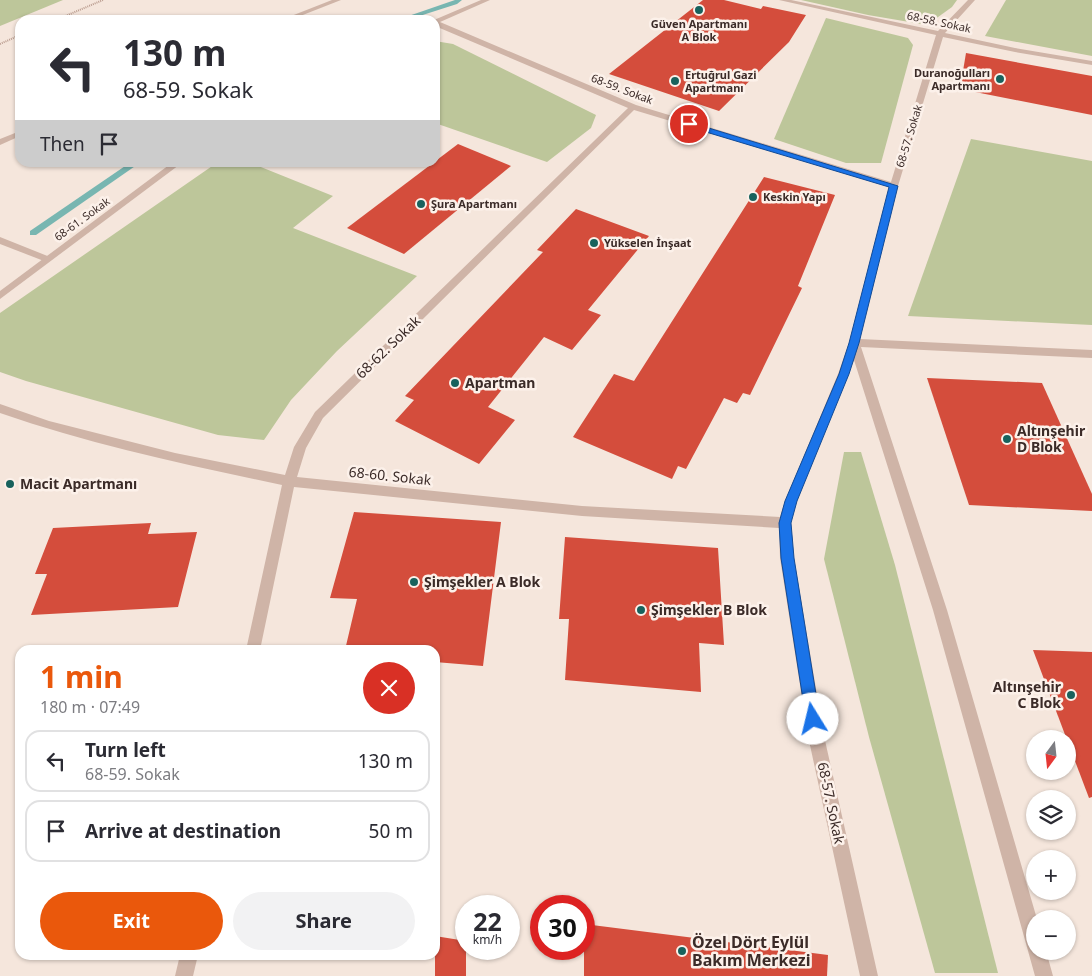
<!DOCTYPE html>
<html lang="en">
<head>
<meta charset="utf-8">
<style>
  body { margin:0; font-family:"Noto Sans",sans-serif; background:#f2f2f3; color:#2b2b33; height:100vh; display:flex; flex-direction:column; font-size:19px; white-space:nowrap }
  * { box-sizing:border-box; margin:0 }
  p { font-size:16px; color:#7c7c81 }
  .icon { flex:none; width:28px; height:28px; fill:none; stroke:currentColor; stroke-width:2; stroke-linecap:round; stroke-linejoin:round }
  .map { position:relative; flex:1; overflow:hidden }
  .panel { position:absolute; left:15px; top:645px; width:425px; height:315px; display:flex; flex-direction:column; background:#fff; border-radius:15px; box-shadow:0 1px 4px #0004 }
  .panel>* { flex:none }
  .hud { position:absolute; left:15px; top:15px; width:425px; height:152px; border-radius:15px; box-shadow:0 1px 4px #0004; background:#fff; color:#2b2b33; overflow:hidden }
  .needle { width:32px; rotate:195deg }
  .tools { position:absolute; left:1026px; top:730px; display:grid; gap:10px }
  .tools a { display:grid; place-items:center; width:50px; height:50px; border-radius:50%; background:#fff; box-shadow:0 1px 4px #0004; font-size:25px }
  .speed { position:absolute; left:455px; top:895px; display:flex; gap:10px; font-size:25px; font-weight:700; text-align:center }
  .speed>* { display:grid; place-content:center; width:65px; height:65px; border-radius:50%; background:#fff; box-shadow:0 1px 4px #0004; line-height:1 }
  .speed small { font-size:12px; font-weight:400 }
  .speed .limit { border:8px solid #d22; background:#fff; color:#111 }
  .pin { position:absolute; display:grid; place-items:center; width:42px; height:42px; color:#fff; margin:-21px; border:2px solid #fff; border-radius:50%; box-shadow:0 1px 5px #0007 }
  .me { position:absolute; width:55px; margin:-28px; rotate:351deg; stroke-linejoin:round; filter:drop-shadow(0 0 4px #0008) }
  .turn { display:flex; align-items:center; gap:18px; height:105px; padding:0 25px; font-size:22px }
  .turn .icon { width:65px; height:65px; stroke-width:2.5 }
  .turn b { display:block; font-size:35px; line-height:42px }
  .then { display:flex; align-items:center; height:48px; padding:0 25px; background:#0003; gap:10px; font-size:19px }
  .round { display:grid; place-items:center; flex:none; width:52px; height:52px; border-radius:26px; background:#f2f2f3 }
  .overview { display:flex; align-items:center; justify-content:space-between; height:85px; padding:0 25px }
  h1 { font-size:30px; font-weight:700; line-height:38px; color:#ea580c }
  .action { display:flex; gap:10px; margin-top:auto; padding:10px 25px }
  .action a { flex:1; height:58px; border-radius:30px; background:#ea580c; color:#fff; font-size:20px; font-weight:700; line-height:58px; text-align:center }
  .action a+a { background:#f2f2f3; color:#2b2b33 }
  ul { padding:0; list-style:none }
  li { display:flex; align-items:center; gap:15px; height:62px; margin:0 10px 8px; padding:0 15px; border:2px solid #e1e1e2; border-radius:15px }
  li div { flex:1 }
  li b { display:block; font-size:19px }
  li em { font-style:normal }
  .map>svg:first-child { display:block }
  .green { fill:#bdc69a }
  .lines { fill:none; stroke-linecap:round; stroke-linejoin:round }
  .stream { fill:#78b6b1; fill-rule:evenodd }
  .building { fill:#d44d3c }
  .path { stroke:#bb9d90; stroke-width:2; stroke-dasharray:1 1; stroke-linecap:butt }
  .lane { fill:#cfb4a7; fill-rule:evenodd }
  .street { fill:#cfb4a7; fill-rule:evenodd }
  .route { fill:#1a73e8; stroke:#114b97 }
  .poi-dot { fill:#18625d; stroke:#fcf1ea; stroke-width:2 }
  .labels { text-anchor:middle; stroke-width:5; stroke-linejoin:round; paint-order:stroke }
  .far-street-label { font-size:11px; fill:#3b2b28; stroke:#fcf1ea }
  .far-poi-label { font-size:11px; font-weight:bold; fill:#3b2b28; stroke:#fcf1ea; text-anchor:start }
  .street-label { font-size:14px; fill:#3b2b28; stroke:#fcf1ea }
  .poi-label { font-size:14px; font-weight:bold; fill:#3b2b28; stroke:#fcf1ea; text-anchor:start }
  .near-poi-label { font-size:16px; font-weight:bold; fill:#3b2b28; stroke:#fcf1ea; text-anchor:start }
</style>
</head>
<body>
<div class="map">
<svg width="1092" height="976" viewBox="0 0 1092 976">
  <rect width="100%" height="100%" fill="#f5e6dc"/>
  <g class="green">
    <path d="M0,0H63L0,26Z"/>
    <path d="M801,0H957L952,7L927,25L868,15Z"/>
    <path d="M1006,0H1092V56L985,36Z"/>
    <path d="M826,18L908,38L913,45L881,163H846L774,139Z"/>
    <path d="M435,41L453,44L596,115L591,128L547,162L435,123Z"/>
    <path d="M971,139L1092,161V325L908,316Z"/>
    <path d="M218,162L251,163L333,196L293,228L417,276L337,351L291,400L264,440L218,435L26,381L0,372V313Z"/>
    <path d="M844,452H861L895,565L998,973H935L869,737L824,559Z"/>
  </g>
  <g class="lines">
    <g class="stream">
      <path d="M455,0H462L457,4L407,20H397Z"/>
      <path d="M131,162H141L36,235H30V231Z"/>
    </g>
  </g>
  <g class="building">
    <path d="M703,0H724L761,9L763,6L806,15L789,42L719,111L609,74Z"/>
    <path d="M966,53L1092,76V115L960,89Z"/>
    <path d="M458,144L511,166L404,254L347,228Z"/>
    <path d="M764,177L835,195L798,286L802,288L750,395L743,393L737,403L724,398L686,469L678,466L672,479L573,437L614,374L634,381Z"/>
    <path d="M576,209L649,236L588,310L601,315L572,350L544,337L488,407L515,420L479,464L395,421L414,400L405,396L543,252L537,250Z"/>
    <path d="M927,378L1042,383L1092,494V511L969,505Z"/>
    <path d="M354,512L501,522L483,666L435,662V650H345L357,599L330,598Z"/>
    <path d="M151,523L148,534L197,532L178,607L31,615L47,574H35L53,528Z"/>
    <path d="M565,537L718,548L724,645L699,643L701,692L565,680L569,619H559Z"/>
    <path d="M1033,650L1092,652V797L1089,798Z"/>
    <path d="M584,924L828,955L827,976H584Z"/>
    <path d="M435,936L466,941V976H435Z"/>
  </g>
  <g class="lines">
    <g class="path">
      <path d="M56,20L103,0"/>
      <path d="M0,44L20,35"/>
    </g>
    <g class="lane">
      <path d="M332,0H341L290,20H281Z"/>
      <path d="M20,131V136L0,145V139Z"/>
      <path d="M0,237L50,257L52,259L50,261H44L0,244Z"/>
    </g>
    <g class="street">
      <path d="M481,0H490L440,22L636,105L891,182L936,35L779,0H791L938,31L968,0H975L945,33L1015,48L1092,61V65L1015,52L943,37L898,186L860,339L1092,350V358L861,347L947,610L1037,919H1035V951H1046L1053,976H1035L933,610L854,360L797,501L791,523L794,558L824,736L878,976H860L808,736L780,558L779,528L582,516L294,487L260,650H246L282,485C187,465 92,445 0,413V404L49,421L175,453L285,475L294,447L315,412L628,108L435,26L434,20ZM634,110L889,187L849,343L838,374L785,501L780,517L582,506L297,477L306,448L323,418Z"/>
      <path d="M173,162H183L0,299V291Z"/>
      <path d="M180,955H198L193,976H175Z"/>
    </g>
  </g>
  <path class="route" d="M689,122L898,186L859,343L849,374L797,501L791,523L794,558L820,719L818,724L813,726L808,724L806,719L781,558L779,523L785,501L839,374L849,343L889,187L686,126L685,124Z"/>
  <g class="poi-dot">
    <circle cx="699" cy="10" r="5"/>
    <circle cx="1000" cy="79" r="5"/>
    <circle cx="675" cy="81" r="5"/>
    <circle cx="753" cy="197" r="5"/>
    <circle cx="421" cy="204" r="5"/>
    <circle cx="594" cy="243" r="5"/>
    <circle cx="455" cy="383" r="5"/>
    <circle cx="1007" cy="439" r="5"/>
    <circle cx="10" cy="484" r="5"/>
    <circle cx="414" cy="582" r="5"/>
    <circle cx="641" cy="610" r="5"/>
    <circle cx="1071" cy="695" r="5"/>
    <circle cx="682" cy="951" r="5"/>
  </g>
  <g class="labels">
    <g class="far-street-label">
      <text transform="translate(939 22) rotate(12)" y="4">68-58. Sokak</text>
      <text transform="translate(622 89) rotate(21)" y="4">68-59. Sokak</text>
      <text transform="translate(909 136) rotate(-73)" y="4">68-57. Sokak</text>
      <text transform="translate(82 219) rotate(-36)" y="4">68-61. Sokak</text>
    </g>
    <g class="far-poi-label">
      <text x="699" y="28" text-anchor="middle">Güven Apartmanı<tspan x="699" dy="13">A Blok</tspan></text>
      <text x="990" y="77" text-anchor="end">Duranoğulları<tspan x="990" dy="13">Apartmanı</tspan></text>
      <text x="685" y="79">Ertuğrul Gazi<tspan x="685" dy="13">Apartmanı</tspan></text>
      <text x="763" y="201">Keskin Yapı</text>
      <text x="431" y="208">Şura Apartmanı</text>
      <text x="604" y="247">Yükselen İnşaat</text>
    </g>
    <g class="street-label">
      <text transform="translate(388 347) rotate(-44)" y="5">68-62. Sokak</text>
      <text transform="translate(390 476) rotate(6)" y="5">68-60. Sokak</text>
      <text transform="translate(831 803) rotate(78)" y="5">68-57. Sokak</text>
    </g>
    <g class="poi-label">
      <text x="465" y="388">Apartman</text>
      <text x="1017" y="436">Altınşehir<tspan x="1017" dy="16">D Blok</tspan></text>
      <text x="20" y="489">Macit Apartmanı</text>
      <text x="424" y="587">Şimşekler A Blok</text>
      <text x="651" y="615">Şimşekler B Blok</text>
      <text x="1061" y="692" text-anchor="end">Altınşehir<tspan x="1061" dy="16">C Blok</tspan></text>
    </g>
    <g class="near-poi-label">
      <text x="692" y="948">Özel Dört Eylül<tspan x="692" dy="18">Bakım Merkezi</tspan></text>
    </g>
  </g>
</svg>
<div class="tools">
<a><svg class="needle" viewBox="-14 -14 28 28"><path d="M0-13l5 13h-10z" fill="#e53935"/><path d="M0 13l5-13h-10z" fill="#7c7c81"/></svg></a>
<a><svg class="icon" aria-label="layers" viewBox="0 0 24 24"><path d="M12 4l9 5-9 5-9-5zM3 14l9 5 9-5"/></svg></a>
<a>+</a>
<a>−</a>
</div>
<div class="speed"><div>22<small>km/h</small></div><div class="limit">30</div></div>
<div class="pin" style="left:689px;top:124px;background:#d93025"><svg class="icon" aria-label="arrive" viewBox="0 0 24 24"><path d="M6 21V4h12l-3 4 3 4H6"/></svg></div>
<svg class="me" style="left:813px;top:719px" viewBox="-20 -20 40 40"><circle r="19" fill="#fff"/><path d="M0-13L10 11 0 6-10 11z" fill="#1a73e8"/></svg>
<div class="hud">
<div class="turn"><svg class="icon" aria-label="left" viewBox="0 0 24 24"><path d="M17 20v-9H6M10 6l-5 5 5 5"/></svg><div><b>130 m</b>68-59. Sokak</div></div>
<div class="then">Then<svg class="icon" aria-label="arrive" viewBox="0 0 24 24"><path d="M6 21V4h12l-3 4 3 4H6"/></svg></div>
</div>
<section class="panel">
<div class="overview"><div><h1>1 min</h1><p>180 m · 07:49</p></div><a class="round" style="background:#d93025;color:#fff"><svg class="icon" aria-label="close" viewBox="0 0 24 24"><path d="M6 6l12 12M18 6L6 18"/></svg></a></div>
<ul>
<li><svg class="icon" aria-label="left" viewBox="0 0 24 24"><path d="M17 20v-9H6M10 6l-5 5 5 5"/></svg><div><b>Turn left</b><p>68-59. Sokak</p></div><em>130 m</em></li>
<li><svg class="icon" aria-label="arrive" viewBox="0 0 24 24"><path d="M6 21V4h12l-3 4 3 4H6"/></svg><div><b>Arrive at destination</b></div><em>50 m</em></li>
</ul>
<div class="action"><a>Exit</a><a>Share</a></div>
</section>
</div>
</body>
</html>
